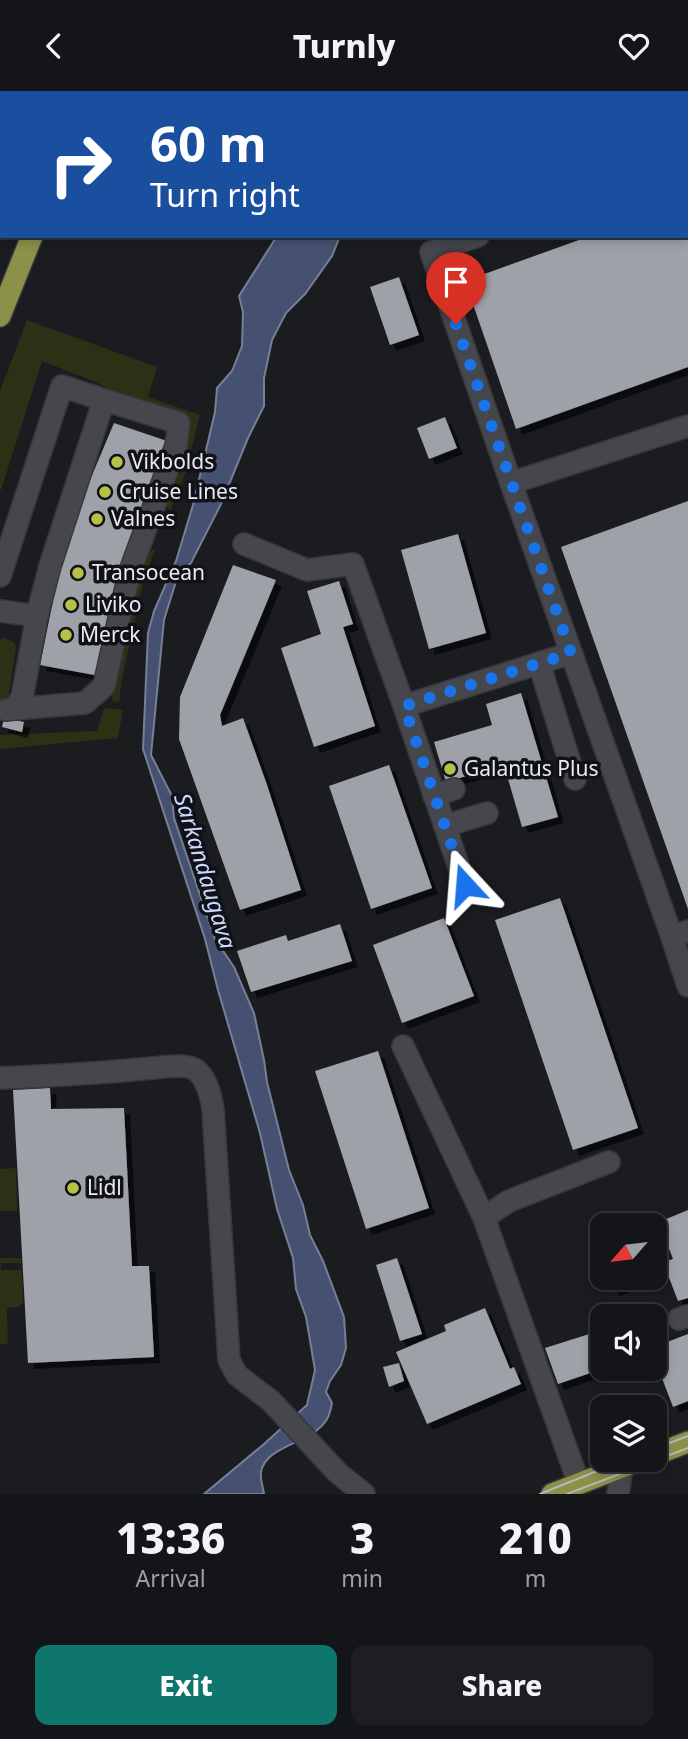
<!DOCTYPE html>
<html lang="en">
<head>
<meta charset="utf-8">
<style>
  body { margin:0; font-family:"Noto Sans",sans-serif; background:#1d1e21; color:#f1f3f6; height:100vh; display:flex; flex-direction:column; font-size:26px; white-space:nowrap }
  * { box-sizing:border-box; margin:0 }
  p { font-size:23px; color:#9d9fa2 }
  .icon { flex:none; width:38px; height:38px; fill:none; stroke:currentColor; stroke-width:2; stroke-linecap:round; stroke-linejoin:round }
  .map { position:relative; height:1403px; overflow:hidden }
  .sheet { display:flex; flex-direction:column; background:#141518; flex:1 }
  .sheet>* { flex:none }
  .banner { position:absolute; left:0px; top:0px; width:690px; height:147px; box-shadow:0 4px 10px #0003,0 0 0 2px #333437; background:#1a4fa0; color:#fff; overflow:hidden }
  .needle { width:46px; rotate:242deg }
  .buttons { position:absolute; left:590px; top:1122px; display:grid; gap:14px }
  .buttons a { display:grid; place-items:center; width:77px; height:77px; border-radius:14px; background:#141518; box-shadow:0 4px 10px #0003,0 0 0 2px #333437; font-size:35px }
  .pin { position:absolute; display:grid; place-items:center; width:60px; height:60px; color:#fff; margin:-72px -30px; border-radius:50% 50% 50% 0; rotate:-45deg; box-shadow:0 0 7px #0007 }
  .pin .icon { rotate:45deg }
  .me { position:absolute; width:77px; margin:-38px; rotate:341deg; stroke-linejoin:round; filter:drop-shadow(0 0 5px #0008) }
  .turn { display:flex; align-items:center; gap:24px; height:147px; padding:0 35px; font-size:32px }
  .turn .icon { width:91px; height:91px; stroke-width:2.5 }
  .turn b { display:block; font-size:49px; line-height:60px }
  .eta { display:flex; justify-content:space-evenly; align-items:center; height:119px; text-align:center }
  .eta b { font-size:42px; font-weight:800; line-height:49px }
  .cta { display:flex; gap:14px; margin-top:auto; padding:14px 35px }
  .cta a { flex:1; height:80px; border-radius:14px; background:#0f766e; color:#fff; font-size:28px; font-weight:800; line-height:80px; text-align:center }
  .cta a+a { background:#1d1e21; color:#f1f3f6 }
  header { display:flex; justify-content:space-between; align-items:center; height:91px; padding:0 35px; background:#141518; font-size:32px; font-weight:800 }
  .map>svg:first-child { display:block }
  .green { fill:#2d3014 }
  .water { fill:#465171; stroke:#777f97; stroke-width:2 }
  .building { fill:#9fa1a8; filter:url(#shadow) }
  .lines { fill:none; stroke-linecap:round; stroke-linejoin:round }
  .minor-casing { stroke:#37383c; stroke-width:24 }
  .major-casing { stroke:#37383c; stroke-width:24 }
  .minor { stroke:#45474d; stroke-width:21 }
  .major { stroke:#8b9149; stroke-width:21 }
  .tram { stroke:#b6b7bb; stroke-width:2 }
  .route { stroke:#1a73e8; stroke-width:12; stroke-dasharray:0 21.6 }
  .poi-dot { fill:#b7c148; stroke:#111217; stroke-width:2.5 }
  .labels { text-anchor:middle; stroke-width:7; stroke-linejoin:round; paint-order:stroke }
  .poi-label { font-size:21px; fill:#eaebef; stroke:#111217; text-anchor:start }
  .water-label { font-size:23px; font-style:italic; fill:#cddafe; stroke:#111217 }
</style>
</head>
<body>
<header><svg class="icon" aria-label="back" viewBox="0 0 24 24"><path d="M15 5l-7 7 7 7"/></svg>Turnly<svg class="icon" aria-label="heart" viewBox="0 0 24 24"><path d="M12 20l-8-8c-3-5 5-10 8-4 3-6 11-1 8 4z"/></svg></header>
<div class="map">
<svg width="688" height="1403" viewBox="0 0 688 1403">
  <defs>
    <filter id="shadow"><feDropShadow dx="6" dy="6" stdDeviation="0" flood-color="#0009"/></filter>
  </defs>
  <rect width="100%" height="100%" fill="#1a1c20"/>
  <g class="green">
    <path d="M27,229L157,276L148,306L200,324L185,383L170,420L163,411L187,342L124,305L95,291L42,270L1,399H0V300Z"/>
    <path d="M155,458L143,492L122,587L119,611L112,610L116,576L145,462Z"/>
    <path d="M5,547L15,552L16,556L8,609L0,612V549Z"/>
    <path d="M104,617L123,619L118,647L0,658V644L97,640Z"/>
    <path d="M16,1077L17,1120H0V1078Z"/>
    <path d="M0,1167H21V1172H1V1179H22L23,1212L19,1216H10L7,1219L8,1251L6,1253H0Z"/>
  </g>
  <path class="water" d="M277,145H340L332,165L305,203L286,222L272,249L264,287V315L248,347L221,413L191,472L178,484L164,529L151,664L172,705L174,727L215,848L234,876L254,922L264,969L267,991L289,1079L303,1114L310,1144L323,1170L344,1226L346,1257L341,1274L330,1290L326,1301L332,1312C331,1317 330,1323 327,1328C313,1353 265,1354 261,1381C260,1388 263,1396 264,1403H204L264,1353L307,1314L315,1279L306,1226L296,1198L293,1167L277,1118L260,1042L218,899L205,848L143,658L148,542L154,520L176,470L193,414L215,321L217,297L232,280L242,255L243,221L239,205Z"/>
  <g class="building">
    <path d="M590,145H688V276L516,338L465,190Z"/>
    <path d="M399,186L419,244L390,254L370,196Z"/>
    <path d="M445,326L457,357L429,368L417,337Z"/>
    <path d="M114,332L170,351L100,585L40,574L66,446Z"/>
    <path d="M688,410V818L561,456Z"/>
    <path d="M458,443L486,542L429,558L401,459Z"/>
    <path d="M233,474L276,489L220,624L222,635L243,627L267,694L301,799L240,819L179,648L180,606Z"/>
    <path d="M339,490L353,533L343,536L375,635L314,656L281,557L321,543L307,500Z"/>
    <path d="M521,602L558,726L522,736L504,674L446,691L434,651L492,634L486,613Z"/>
    <path d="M4,627L24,631L22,641L2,636Z"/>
    <path d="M389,674L432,797L371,818L329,695Z"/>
    <path d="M560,807L638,1037L573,1059L495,829Z"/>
    <path d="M444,827L474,905L402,932L373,854Z"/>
    <path d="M340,833L352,870L251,901L237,860L286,844L288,850Z"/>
    <path d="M378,960L429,1117L366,1138L315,980Z"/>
    <path d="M50,997L51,1018L124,1017L132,1175H149L154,1266L28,1272L13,999Z"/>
    <path d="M688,1119V1207L678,1210L663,1171L673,1168L659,1131Z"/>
    <path d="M397,1167L422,1243L400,1250L376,1174Z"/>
    <path d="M608,1186H648V1187L613,1199Z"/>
    <path d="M485,1217L510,1278L514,1276L521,1293L427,1333L396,1261L446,1240L444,1234Z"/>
    <path d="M602,1239V1278L558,1293L545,1257Z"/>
    <path d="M688,1243V1310L673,1316L654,1266V1256Z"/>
    <path d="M399,1272L404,1290L389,1296L383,1276Z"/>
  </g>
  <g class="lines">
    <defs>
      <g id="minor">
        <path d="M534,0L535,2"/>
        <path d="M478,145L431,161L511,392L672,846"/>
        <path d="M511,392L688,335"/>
        <path d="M244,453L307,479L353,473L404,615"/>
        <path d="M0,485L62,295L104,309L50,475L37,525"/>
        <path d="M0,520L37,525L22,607L14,618L6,619"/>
        <path d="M539,572L575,688"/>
        <path d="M14,618L85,612L104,595L129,483L176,355L179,332L104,309"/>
        <path d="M434,705L454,698"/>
        <path d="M445,735L487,722"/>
        <path d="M465,794L404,615L571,562"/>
        <path d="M688,840L672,846L688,895"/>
        <path d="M403,955L484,1127L579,1393"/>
        <path d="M0,987C51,985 102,982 153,977C164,976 186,972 196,979C207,988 211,1005 213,1018L229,1269L237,1284L271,1310L338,1382L364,1403"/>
        <path d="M484,1127L509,1110L609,1071"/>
        <path d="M679,1228L688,1225"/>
        <path d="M618,1403L622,1377"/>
      </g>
      <g id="major">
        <path d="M111,2L113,0"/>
        <path d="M0,225L32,145"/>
        <path d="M654,1364L688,1351"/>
        <path d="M552,1403L643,1368"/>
      </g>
    </defs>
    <use href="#minor" class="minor-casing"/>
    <use href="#major" class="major-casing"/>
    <use href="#minor" class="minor"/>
    <use href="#major" class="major"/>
    <g class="tram">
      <path d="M654,1358L688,1345"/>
      <path d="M540,1403L627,1368"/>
      <path d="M567,1403L688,1357"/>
    </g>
  </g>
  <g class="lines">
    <path class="route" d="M456,233L571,562L404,615L465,794"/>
  </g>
  <g class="poi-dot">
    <circle cx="117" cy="371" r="7"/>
    <circle cx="105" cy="401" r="7"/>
    <circle cx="97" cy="428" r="7"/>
    <circle cx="78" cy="482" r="7"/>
    <circle cx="71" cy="514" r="7"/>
    <circle cx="66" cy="544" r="7"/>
    <circle cx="450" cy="678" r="7"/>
    <circle cx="73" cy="1097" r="7"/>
  </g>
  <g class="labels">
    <g class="poi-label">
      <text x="131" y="378">Vikbolds</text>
      <text x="119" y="408">Cruise Lines</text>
      <text x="111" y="435">Valnes</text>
      <text x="92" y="489">Transocean</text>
      <text x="85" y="521">Liviko</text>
      <text x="80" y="551">Merck</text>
      <text x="464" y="685">Galantus Plus</text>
      <text x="87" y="1104">Lidl</text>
    </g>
    <g class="water-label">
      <text transform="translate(205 780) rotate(73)" y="8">Sarkandaugava</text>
    </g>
  </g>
</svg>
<div class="buttons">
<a><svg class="needle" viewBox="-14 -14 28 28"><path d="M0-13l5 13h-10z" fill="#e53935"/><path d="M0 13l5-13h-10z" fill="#9d9fa2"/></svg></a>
<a><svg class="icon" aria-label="sound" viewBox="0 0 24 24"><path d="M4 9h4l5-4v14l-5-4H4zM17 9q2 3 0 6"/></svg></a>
<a><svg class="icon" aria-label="layers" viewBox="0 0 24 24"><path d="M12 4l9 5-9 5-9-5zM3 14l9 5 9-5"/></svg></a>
</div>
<div class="pin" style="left:456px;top:233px;background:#d93025"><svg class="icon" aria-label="arrive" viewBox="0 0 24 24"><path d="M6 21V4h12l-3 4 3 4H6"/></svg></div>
<svg class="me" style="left:465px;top:794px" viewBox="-20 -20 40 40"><path d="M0-17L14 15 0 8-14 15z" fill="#1a73e8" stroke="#fff" stroke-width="4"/></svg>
<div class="banner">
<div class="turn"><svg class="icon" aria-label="right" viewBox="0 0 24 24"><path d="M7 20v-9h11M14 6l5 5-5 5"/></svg><div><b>60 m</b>Turn right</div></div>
</div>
</div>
<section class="sheet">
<div class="eta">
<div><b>13:36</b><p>Arrival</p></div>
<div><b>3</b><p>min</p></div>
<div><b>210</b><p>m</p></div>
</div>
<div class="cta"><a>Exit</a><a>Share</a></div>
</section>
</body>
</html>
